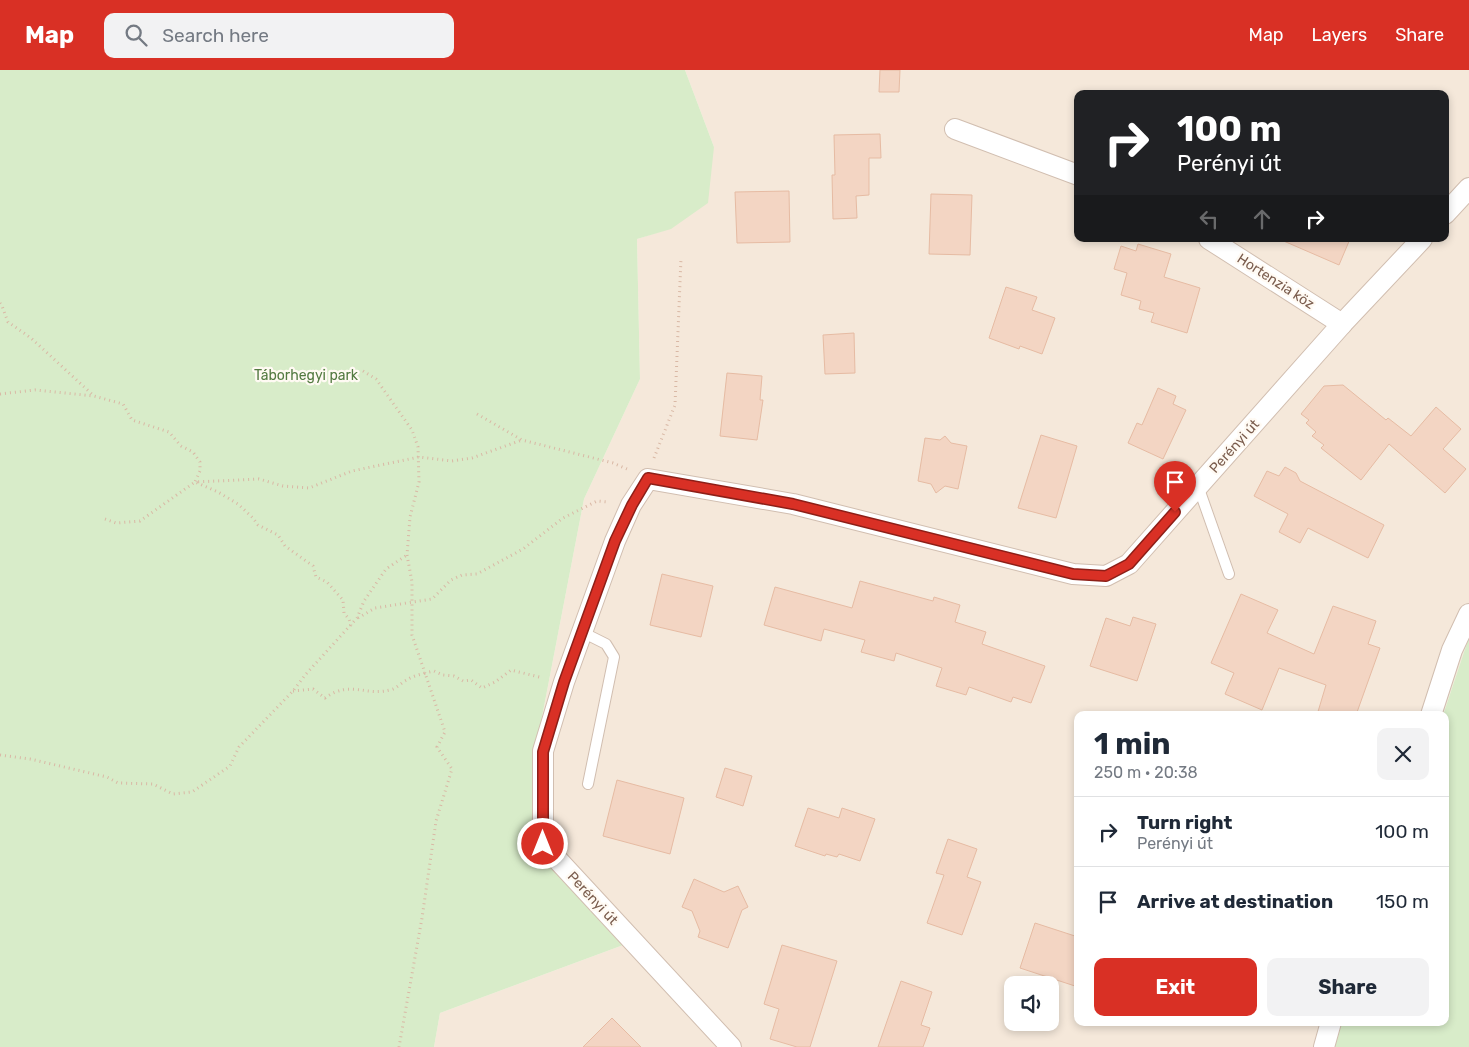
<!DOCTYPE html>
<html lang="en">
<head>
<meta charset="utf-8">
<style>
  body { margin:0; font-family:Rubik,sans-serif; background:#f2f2f3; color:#1f2937; height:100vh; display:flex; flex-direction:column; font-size:19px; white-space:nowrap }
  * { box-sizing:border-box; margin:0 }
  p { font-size:16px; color:#747a83 }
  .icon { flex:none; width:28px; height:28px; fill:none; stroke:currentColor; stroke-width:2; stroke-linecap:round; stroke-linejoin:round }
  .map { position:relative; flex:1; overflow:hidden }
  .sheet { position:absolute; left:1074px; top:641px; width:375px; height:315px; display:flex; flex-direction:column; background:#fff; border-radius:10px; box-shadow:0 2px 8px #0003 }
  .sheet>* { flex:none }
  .banner { position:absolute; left:1074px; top:20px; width:375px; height:152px; border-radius:10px; box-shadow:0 2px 8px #0003; background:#202124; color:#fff; overflow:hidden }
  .fabs { position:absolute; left:1004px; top:906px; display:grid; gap:10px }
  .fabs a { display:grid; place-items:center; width:55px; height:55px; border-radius:10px; background:#fff; box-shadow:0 2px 8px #0003; font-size:25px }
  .pin { position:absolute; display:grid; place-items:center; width:42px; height:42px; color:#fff; margin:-51px -21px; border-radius:50% 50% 50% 0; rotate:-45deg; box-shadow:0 0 5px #0007 }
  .pin .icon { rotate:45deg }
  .me { position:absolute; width:55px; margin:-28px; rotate:0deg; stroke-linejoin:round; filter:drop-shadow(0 0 4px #0008) }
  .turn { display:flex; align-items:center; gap:18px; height:105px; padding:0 20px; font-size:22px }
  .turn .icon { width:65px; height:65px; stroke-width:2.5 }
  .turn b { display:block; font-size:35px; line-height:42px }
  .lanes { display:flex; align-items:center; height:48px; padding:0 20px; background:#0003; justify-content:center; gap:25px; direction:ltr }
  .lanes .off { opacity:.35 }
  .round { display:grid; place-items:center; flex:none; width:52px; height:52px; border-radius:10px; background:#f2f2f3 }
  .summary { display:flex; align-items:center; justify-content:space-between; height:85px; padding:0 20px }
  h1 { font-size:30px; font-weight:700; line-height:38px }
  .action { display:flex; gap:10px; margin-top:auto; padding:10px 20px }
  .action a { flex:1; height:58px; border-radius:10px; background:#d93025; color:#fff; font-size:20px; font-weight:700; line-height:58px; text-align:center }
  .action a+a { background:#f2f2f3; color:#1f2937 }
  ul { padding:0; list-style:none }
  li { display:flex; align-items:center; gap:15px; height:70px; padding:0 20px; border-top:1px solid #e0e1e3 }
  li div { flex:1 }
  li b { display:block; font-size:19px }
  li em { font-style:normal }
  header { display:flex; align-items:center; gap:30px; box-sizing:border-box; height:70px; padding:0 25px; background:#d93025; color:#fff }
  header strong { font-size:24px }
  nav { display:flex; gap:28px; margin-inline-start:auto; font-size:18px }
  .search { width:350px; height:45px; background:#f2f2f3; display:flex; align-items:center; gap:12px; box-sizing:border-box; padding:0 18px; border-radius:10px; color:#747a83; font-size:19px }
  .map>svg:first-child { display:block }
  .residential { fill:#f5e8da; fill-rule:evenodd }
  .green { fill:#d8ecc9 }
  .building { fill:#f3d5c3; stroke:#e6bba3 }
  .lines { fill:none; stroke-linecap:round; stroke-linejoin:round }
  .lane-casing { stroke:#d1beb0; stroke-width:12 }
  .street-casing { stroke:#d1beb0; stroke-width:22 }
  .path { stroke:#d9b8a5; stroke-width:3; stroke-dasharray:1 4; stroke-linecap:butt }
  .lane { stroke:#fff; stroke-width:10 }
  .street { stroke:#fff; stroke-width:20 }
  .route-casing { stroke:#8d1f18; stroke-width:12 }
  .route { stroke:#d93025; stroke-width:9 }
  .labels { text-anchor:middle; stroke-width:4.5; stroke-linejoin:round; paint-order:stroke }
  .street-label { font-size:14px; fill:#7a5c4d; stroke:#fffaf3 }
  .park-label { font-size:14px; fill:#537a41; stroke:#fffaf3 }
</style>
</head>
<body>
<header>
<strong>Map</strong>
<div class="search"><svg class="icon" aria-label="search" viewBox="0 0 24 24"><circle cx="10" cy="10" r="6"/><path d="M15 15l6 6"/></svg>Search here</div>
<nav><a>Map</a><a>Layers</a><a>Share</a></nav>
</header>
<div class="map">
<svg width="1469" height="977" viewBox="0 0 1469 977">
  <rect width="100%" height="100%" fill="#fdf6ec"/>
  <path class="residential" d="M685,0H1469V567L1443,645H1078V952L1340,953L1333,977H434L440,943L626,874L536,777V678L584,429L640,309L637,169L671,158L714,77ZM1078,24H1445V169H1078ZM1012,915H1050V952H1012Z"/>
  <g class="green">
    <path d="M0,0H685L714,77L708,133L671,159L637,169L640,309L584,429L536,678L537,777L626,874L440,943L434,977H0Z"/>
    <path d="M1469,567V977H1333L1340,953L1445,952V645H1443Z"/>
  </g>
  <g class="building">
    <path d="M880,0H900L899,22H879Z"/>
    <path d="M880,64L881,88H869V125L856,126L857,148L833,149L832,105H835L834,65Z"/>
    <path d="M789,121L790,172L737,173L735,122Z"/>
    <path d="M931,124L972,125L970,185L929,184Z"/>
    <path d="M1279,169H1350L1339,195Z"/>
    <path d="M1138,174L1171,184L1164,207L1200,218L1187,263L1151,252L1154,243L1139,239L1141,231L1121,225L1127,203L1114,199L1121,176L1136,181Z"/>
    <path d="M1006,217L1037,227L1032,240L1055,248L1042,284L1020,276L1019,279L989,268Z"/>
    <path d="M854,263L855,303L825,304L823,265Z"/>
    <path d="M727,303L762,306L760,330H763L757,370L720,366Z"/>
    <path d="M1343,315L1386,350L1388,348L1411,366L1436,337L1461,359L1443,379L1466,399L1445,423L1389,374L1361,410L1321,378L1324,375L1312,366L1316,362L1306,353L1309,350L1301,344L1324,316Z"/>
    <path d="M1158,318L1176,326L1173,334L1186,340L1163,389L1128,373L1137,353L1142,355Z"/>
    <path d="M1041,365L1077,376L1056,448L1018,438Z"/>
    <path d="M945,366L951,373L967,376L958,419L945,416L936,423L931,414L918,411L925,368L940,370Z"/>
    <path d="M1285,397L1296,403L1300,411L1384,455L1368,488L1308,458L1300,473L1279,462L1288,444L1254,426L1267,401L1279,406Z"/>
    <path d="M662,504L713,516L701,567L650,555Z"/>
    <path d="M860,511L933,531L934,527L960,535L955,552L986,562L982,574L1045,596L1031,633L1013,627L1011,632L969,617L966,625L936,616L942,598L896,583L894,591L861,582L865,570L824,559L821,571L764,555L775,517L852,538Z"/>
    <path d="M1241,524L1278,540L1267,563L1314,584L1333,536L1376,551L1368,574L1380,578L1356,645H1317L1326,615L1279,598L1262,640L1225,624L1234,603L1211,593Z"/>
    <path d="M1133,547L1156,554L1137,611L1090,596L1106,548L1130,556Z"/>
    <path d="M725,698L752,706L743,736L716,727Z"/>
    <path d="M617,710L684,728L670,784L603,766Z"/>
    <path d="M808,738L839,748L842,738L875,749L860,791L839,784L837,787L826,784L825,786L795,776Z"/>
    <path d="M948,769L977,779L967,807L981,812L962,865L927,853L944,805L936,803Z"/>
    <path d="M694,809L724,822L738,816L748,837L742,840L728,878L698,867L700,861L692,841L682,837Z"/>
    <path d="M1035,853L1078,867V917L1020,898Z"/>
    <path d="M782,875L837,891L810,977H797L770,969L779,939L764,934Z"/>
    <path d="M901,911L932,922L921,955L930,958L923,977H878Z"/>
    <path d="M612,948L641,977H583Z"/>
  </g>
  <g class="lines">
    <defs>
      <g id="lane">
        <path d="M1198,416L1229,504"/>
        <path d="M582,562L606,574L614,587L588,714"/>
      </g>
      <g id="street">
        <path d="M955,59L1078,105"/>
        <path d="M1445,144L1469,118"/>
        <path d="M1209,169L1342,254"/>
        <path d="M1431,645L1452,580L1469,544"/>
        <path d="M731,977L543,774V681L564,612L615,471L631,435L648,409L793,434L1073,504L1106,506L1129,494L1342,254L1422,169"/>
        <path d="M1324,977L1331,952"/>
      </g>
    </defs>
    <use href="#lane" class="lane-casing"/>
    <use href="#street" class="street-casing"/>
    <g class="path">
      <path d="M0,233L2,236L8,252L31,268L94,326L123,334L132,350L169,362L181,376L193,382L200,392V401L195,412L259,409L283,416L309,418L352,401L419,387L452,391L472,388L522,370"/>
      <path d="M363,301L376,309L412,360L418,377L419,412L410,447L407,485L412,512V565L425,603L434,601L443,605L454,606L463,611L471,610L482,618L495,612L511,600L543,608"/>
      <path d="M0,324L35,320L94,326"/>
      <path d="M477,344L522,370L613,393L627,399"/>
      <path d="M654,388L675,335L681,188"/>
      <path d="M105,449L116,453L140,451L195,412L218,422L238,434L253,448L258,455L278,465L285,476L313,496L316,507L327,512L343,530L344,543L349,549L351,556"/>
      <path d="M358,548L375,538L432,529L451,510L462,505L477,504L523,479L563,448L597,431L608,432"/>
      <path d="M293,621L313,619L325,628C351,609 367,628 393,619C398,617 402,612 407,610C412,606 419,605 425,603L445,662L437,677L452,699L436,751L422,848L399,977"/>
      <path d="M0,685L30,689L107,707L118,713L153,714L173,724L192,722L230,696L239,677L293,621L306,604L357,548L364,531L386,499L407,485"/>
    </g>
    <use href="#lane" class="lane"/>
    <use href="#street" class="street"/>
  </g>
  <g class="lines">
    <defs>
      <path id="route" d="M543,774V682L564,612L615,471L632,435L648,408L793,434L1073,504L1106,506L1129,494L1175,442"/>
    </defs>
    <use href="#route" class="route-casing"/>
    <use href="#route" class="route"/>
  </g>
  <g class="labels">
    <g class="street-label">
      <text transform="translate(1276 211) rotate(33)" y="5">Hortenzia köz</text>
      <text transform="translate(1234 376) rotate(-48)" y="5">Perényi út</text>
      <text transform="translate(593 828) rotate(47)" y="5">Perényi út</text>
    </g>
    <g class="park-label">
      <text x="306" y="310">Táborhegyi park</text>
    </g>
  </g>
</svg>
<div class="fabs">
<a><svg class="icon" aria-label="sound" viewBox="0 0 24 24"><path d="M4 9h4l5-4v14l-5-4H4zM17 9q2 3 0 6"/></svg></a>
</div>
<div class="pin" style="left:1175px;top:442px;background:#d93025"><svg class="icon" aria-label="arrive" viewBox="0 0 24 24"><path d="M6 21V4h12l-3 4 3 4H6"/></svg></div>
<svg class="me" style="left:543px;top:774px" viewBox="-20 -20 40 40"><circle r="17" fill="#d93025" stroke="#fff" stroke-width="3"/><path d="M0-11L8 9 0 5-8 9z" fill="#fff"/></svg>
<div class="banner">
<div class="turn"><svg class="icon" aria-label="right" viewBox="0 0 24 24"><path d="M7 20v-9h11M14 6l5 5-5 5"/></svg><div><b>100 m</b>Perényi út</div></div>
<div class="lanes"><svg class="icon off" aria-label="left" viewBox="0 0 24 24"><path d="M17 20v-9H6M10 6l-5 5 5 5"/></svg><svg class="icon off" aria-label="ahead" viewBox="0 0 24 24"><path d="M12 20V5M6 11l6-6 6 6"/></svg><svg class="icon" aria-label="right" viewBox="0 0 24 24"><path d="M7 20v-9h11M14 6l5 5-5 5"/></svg></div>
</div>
<section class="sheet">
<div class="summary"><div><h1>1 min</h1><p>250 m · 20:38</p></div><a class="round"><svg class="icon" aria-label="close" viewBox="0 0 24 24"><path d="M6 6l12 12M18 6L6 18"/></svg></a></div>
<ul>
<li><svg class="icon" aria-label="right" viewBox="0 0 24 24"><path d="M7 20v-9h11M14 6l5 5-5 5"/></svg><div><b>Turn right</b><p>Perényi út</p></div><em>100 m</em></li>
<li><svg class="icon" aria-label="arrive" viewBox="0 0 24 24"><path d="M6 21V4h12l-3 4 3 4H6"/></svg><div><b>Arrive at destination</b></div><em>150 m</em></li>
</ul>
<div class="action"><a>Exit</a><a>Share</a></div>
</section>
</div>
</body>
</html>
